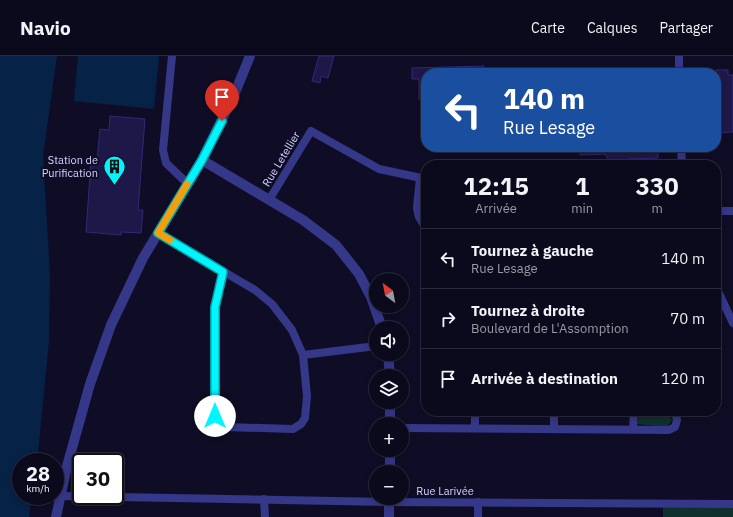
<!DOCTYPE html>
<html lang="fr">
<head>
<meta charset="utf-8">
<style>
  body { margin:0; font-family:"IBM Plex Sans",sans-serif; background:#141325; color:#f1f3f6; height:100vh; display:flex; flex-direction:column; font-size:15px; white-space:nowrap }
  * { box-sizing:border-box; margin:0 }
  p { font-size:13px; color:#9a9aa3 }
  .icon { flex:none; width:22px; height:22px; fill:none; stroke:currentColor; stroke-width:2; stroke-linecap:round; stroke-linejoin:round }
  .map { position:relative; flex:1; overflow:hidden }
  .side { position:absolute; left:421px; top:104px; width:300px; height:256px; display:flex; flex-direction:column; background:#0b0a1c; border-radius:16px; box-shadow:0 2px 6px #0003,0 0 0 1px #2b2b3b }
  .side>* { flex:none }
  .guide { position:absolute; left:421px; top:12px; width:300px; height:84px; border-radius:16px; box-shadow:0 2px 6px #0003,0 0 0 1px #2b2b3b; background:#1a4fa0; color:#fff; overflow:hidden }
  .needle { width:26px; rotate:328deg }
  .buttons { position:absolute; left:369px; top:217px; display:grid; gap:8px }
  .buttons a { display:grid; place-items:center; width:40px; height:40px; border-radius:50%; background:#0b0a1c; box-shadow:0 2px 6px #0003,0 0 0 1px #2b2b3b; font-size:20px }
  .speed { position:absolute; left:12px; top:397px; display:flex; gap:8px; font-size:20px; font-weight:700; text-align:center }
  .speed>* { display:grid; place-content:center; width:52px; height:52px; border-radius:50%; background:#0b0a1c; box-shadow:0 2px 6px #0003,0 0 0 1px #2b2b3b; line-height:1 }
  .speed small { font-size:10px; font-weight:400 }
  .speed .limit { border:2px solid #111; border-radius:6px; background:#fff; color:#111 }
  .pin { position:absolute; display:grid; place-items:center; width:34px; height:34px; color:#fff; margin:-41px -17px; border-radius:50% 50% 50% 0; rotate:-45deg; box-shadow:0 0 4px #0007 }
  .pin .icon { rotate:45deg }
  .me { position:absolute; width:44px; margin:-22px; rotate:0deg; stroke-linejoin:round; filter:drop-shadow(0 0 3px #0008) }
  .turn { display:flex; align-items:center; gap:14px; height:84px; padding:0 16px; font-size:18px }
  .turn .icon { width:52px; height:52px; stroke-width:2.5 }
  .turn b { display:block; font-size:28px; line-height:34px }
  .eta { display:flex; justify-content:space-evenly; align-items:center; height:68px; text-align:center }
  .eta b { font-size:24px; font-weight:800; line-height:28px }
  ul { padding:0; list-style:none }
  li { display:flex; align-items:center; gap:12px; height:60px; padding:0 16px; border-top:1px solid #2b2b3b }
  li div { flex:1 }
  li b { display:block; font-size:15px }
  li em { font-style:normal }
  header { display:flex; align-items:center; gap:24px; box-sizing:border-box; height:56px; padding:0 20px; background:#0b0a1c; border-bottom:1px solid #2b2b3b }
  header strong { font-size:19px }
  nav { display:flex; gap:22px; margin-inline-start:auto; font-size:14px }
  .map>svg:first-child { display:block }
  .green { fill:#10302d }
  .water { fill:#062246 }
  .building { fill:#1e1848; stroke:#322876 }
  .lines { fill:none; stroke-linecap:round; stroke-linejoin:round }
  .minor { stroke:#353788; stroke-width:8 }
  .tertiary { stroke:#353788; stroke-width:10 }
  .route-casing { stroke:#009fa4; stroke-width:10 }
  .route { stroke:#00f5fd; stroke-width:7 }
  .slow { stroke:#f59e0b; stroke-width:7 }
  .labels { text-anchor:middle; stroke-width:4; stroke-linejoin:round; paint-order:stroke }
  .street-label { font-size:11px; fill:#d4d2ff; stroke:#0f0d26 }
  .poi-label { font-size:11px; fill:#d4d2ff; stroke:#0f0d26; text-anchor:end }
</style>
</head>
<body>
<header>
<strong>Navio</strong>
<nav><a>Carte</a><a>Calques</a><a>Partager</a></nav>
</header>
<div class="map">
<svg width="733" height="461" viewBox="0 0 733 461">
  <rect width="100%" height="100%" fill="#0f0d26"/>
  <g class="green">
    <path d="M666,356L672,364L667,371L637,368L640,358Z"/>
    <path d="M663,447L733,448V461H663Z"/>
  </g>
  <g class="water">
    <path d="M0,0H57L43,100L50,218L49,285L37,406H21V440H32L29,461H0Z"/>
    <path d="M78,0H159L154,53L74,45Z"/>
  </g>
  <g class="building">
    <path d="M319,0H334L328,22L321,20L320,27L312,25Z"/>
    <path d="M484,10V17H426V43H419V23H412V12Z"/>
    <path d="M716,14H728V19H733V76L716,77Z"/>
    <path d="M110,60L145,63L138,154H143L141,177L121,176V179L86,176L91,105H97L100,73L109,74Z"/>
    <path d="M580,91H658V102L628,103V107L618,108V105H609L605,98L580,99Z"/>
  </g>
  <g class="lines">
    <g class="minor">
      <path d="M172,0L163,94L166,107L188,128"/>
      <path d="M679,0V17"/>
      <path d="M681,91L682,109"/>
      <path d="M420,122L417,152L419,161L426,172"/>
      <path d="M269,144L311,75L379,113L426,123"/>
      <path d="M716,155H733"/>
      <path d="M158,177L255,234L272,248L292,274L303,299L307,340L305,362L301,368L293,373L225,371L219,368L215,361V251L223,216"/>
      <path d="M716,231L733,267"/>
      <path d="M303,299L376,290"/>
      <path d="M475,355V372"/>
      <path d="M554,355V372"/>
      <path d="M402,372L669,374L675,371L677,364L675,355"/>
      <path d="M633,373L634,355"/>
      <path d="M61,440L389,446L733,448"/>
      <path d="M264,443L265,461"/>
      <path d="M478,446V461"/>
    </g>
    <g class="tertiary">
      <path d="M202,104L303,164L336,189L359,218L371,241L382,272"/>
      <path d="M388,298L390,320"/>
      <path d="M390,346V368"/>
      <path d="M390,416V394"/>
      <path d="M56,461L67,410L90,328L111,269L143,202L202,104L234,39L250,0"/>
      <path d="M389,461V442"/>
    </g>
  </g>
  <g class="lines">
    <defs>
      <path id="route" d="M215,360V251L223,216L158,177L202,104L222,65"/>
    </defs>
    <use href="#route" class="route-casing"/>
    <use href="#route" class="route"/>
    <path class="slow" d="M170,184L158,177L187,128"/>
  </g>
  <defs>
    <symbol id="building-pin" viewBox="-11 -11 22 30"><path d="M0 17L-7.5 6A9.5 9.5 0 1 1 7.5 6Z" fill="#00f5fd" stroke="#0f0d26"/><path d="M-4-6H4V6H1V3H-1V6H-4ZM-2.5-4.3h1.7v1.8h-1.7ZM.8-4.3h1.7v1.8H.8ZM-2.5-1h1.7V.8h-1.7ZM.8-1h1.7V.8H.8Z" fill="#111"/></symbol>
  </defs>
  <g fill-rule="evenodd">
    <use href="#building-pin" x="102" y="98" width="25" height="34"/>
  </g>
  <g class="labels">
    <g class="street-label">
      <text transform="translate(281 103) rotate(-59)" y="4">Rue Letellier</text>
      <text x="445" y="439">Rue Larivée</text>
    </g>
    <g class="poi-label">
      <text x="98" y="108">Station de<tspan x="98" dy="13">Purification</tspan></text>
    </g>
  </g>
</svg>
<div class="buttons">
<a><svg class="needle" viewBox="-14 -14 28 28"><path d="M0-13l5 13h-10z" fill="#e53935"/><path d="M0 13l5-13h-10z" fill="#9a9aa3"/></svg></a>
<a><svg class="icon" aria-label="sound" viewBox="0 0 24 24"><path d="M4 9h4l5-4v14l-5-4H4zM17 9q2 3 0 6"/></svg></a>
<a><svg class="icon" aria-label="layers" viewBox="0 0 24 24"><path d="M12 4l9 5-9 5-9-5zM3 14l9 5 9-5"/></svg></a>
<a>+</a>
<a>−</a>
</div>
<div class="speed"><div>28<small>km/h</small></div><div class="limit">30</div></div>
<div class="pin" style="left:222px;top:65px;background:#d93025"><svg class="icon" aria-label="arrive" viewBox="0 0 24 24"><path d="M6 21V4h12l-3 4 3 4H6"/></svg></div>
<svg class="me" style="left:215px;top:360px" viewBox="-20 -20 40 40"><circle r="19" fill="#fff"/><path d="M0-13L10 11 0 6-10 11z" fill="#00f5fd"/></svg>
<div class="guide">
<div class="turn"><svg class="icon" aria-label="left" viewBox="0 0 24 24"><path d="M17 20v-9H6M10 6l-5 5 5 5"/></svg><div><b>140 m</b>Rue Lesage</div></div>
</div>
<section class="side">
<div class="eta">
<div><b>12:15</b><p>Arrivée</p></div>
<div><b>1</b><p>min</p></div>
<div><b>330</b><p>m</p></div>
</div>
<ul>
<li><svg class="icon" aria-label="left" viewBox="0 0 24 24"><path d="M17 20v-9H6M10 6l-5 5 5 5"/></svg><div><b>Tournez à gauche</b><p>Rue Lesage</p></div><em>140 m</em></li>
<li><svg class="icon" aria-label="right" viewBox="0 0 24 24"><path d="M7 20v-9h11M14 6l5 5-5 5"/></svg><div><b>Tournez à droite</b><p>Boulevard de L'Assomption</p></div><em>70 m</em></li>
<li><svg class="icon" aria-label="arrive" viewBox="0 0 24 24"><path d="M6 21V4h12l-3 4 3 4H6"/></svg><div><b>Arrivée à destination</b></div><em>120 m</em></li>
</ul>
</section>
</div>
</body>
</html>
